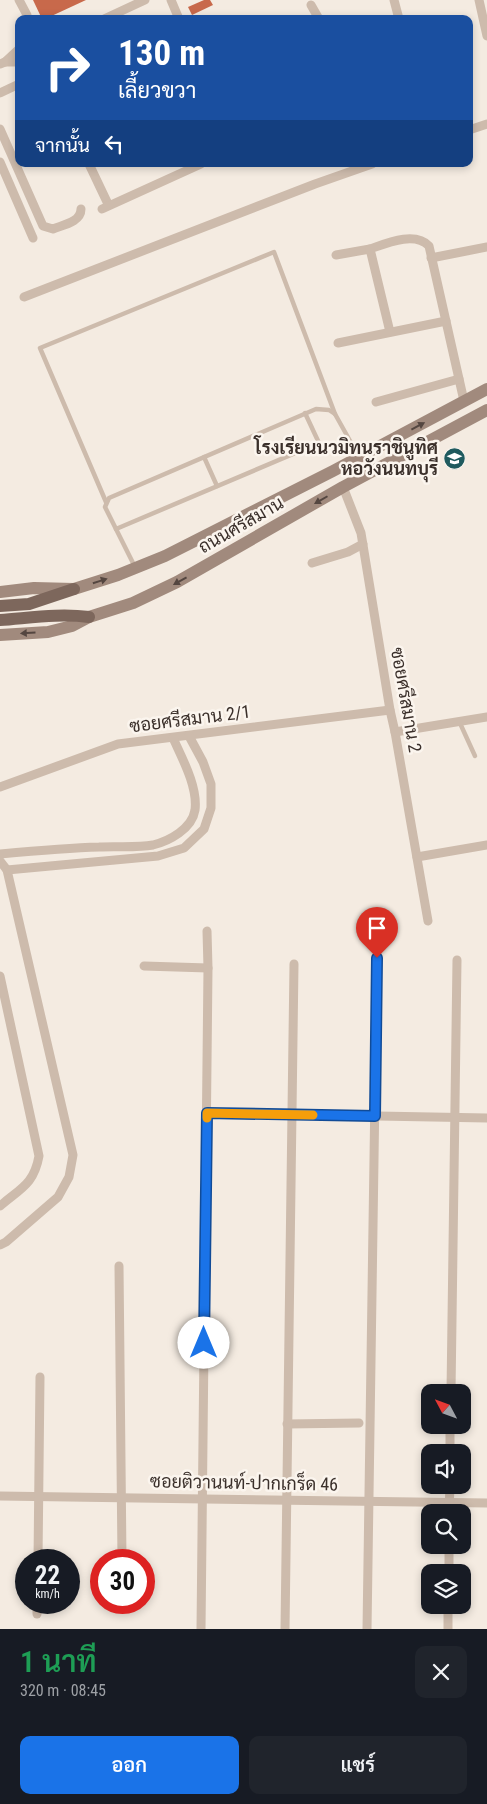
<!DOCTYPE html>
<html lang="th">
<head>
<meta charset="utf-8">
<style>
  body { margin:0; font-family:"Roboto Condensed",Sarabun,sans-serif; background:#20242c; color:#f1f3f6; height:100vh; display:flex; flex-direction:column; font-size:19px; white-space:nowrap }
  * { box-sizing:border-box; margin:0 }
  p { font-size:16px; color:#9ea1a6 }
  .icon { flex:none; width:28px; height:28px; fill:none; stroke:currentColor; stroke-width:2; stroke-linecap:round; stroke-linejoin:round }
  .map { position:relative; height:1629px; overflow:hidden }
  .panel { display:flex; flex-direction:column; background:#171b24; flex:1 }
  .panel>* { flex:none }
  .top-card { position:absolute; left:15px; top:15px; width:458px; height:152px; border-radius:10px; box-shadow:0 2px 8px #0003; background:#1a4fa0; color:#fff; overflow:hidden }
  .needle { width:32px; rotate:311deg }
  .tools { position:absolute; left:421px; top:1384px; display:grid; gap:10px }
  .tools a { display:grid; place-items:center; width:50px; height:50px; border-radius:10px; background:#171b24; box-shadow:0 2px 8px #0003; font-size:25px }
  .speed { position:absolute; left:15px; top:1549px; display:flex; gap:10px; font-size:25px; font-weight:700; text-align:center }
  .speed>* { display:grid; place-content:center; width:65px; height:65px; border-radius:50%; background:#171b24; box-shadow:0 2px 8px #0003; line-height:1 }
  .speed small { font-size:12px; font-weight:400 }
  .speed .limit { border:8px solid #d22; background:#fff; color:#111 }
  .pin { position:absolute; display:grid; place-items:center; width:42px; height:42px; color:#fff; margin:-51px -21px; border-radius:50% 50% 50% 0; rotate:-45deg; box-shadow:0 0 5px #0007 }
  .pin .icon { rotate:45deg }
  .me { position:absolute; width:55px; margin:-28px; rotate:0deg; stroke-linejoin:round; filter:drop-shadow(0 0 4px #0008) }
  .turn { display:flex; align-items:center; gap:18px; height:105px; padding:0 20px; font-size:22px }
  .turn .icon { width:65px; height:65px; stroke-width:2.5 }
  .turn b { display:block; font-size:35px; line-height:42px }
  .then { display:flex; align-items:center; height:48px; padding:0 20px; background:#0003; gap:10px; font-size:19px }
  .round { display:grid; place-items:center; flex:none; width:52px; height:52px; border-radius:10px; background:#20242c }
  .overview { display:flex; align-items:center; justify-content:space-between; height:85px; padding:0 20px }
  h1 { font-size:30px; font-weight:600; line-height:38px; color:#1e9e55 }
  .cta { display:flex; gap:10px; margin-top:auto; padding:10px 20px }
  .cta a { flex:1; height:58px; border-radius:10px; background:#1a73e8; color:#fff; font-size:20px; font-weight:600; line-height:58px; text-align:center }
  .cta a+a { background:#20242c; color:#f1f3f6 }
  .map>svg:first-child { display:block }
  .building { fill:#c8694b }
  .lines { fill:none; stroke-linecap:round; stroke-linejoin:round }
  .lane { stroke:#cdbbac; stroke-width:4.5 }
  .street { stroke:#cdbbac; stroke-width:9 }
  .secondary { stroke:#a18a7d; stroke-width:12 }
  .primary { stroke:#7d675c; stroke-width:12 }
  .oneway { fill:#544640 }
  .route-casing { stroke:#114b97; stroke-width:12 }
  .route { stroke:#1a73e8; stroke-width:9 }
  .slow { stroke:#f59e0b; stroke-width:9 }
  .labels { text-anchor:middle; stroke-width:5; stroke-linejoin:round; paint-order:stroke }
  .poi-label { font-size:18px; font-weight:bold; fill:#3b302b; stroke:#fbf5ee; text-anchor:end }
  .street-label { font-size:18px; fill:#3b302b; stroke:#fbf5ee }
</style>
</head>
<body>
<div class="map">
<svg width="487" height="1629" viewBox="0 0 487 1629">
  <rect width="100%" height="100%" fill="#f4ebe1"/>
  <g class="building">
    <path d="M33,0H86L45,19H42Z"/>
    <path d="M204,0H210L213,5L192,15L188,7Z"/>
  </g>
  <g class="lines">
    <g class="lane">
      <path d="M204,457L217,486"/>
      <path d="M106,502L40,348L274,252L335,414"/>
      <path d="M116,529L319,443L305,413"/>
      <path d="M135,567L105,507L109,498L316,409L329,410L335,414L359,457"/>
      <path d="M459,721L475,756"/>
    </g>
    <g class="street">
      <path d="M19,0L27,15"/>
      <path d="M171,0L179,19"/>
      <path d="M394,0L399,19"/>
      <path d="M479,0L487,36"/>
      <path d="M311,5L319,19"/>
      <path d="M104,19L145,0"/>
      <path d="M5,62H19"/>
      <path d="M0,64L5,62L19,49"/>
      <path d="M0,93L19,84"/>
      <path d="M0,129L43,226L53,229C63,225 81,222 81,209"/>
      <path d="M469,130L487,124"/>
      <path d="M0,162L33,238"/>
      <path d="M89,164L108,204"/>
      <path d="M102,209L201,164"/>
      <path d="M336,255L370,249"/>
      <path d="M431,258L487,247"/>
      <path d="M24,297L315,184L372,164"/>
      <path d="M390,332L370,249C387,243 415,231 429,246L464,401"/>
      <path d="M338,343L446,321"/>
      <path d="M376,402L459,379"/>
      <path d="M343,487L361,533L390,710L395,732L428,921"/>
      <path d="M312,563L348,552L363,544"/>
      <path d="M395,732L487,717"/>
      <path d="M0,787L118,744L390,710"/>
      <path d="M0,854C33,851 66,848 99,847C116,846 136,848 153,845C169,841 192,829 195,810C198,787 182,758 173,738"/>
      <path d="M417,857L487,845"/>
      <path d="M0,861L7,870L73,1155L69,1177L58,1197L6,1242L0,1245"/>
      <path d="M7,870L158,856L184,848L204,829L211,808V784L203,762L189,736"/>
      <path d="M144,966L208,968"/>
      <path d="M0,976L39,1156C34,1184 21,1188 0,1206"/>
      <path d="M207,1113L487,1118"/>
      <path d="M119,1266L122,1560"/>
      <path d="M451,1392L457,960"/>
      <path d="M287,1424L359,1423"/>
      <path d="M450,1452V1425"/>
      <path d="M0,1496L487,1503"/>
      <path d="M449,1512L450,1485"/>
      <path d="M38,1560L40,1377"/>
      <path d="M449,1572V1545"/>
      <path d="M121,1607V1602"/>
      <path d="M37,1614V1602"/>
      <path d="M201,1629L208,968L207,931"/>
      <path d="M285,1629L294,964"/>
      <path d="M367,1629L377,958"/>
      <path d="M448,1629V1605"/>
    </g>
    <g class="secondary">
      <path d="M0,592L34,588L74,589L118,575L165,556L333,471L487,389"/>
      <path d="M0,635L48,632L72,626L89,617L133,603L177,582L343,487L487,410"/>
    </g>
    <g class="primary">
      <path d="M0,606L29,604L74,589"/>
      <path d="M0,620C29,618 59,613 89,617"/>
    </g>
  </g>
  <defs><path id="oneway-solid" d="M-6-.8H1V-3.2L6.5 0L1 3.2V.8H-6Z" transform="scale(1.25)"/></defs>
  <g class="oneway">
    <use href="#oneway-solid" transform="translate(418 426) rotate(-28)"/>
    <use href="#oneway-solid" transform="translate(321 500) rotate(150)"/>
    <use href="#oneway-solid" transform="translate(100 581) rotate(-18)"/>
    <use href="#oneway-solid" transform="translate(180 581) rotate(151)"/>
    <use href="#oneway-solid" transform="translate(28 633) rotate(177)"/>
  </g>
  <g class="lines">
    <defs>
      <path id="route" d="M204,1343L207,1113L375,1116L377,958"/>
    </defs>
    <use href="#route" class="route-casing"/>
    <use href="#route" class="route"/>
    <path class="slow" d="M207,1118V1113L313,1115"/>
  </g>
  <defs>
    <symbol id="school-disc" viewBox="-11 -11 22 22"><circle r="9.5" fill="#1f5a5e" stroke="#fbf5ee"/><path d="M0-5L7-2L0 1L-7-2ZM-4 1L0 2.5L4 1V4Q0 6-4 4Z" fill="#fff"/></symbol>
  </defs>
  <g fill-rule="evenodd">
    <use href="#school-disc" x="442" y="446" width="25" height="25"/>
  </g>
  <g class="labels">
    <g class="poi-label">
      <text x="438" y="454">โรงเรียนนวมิทนราชินูทิศ<tspan x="438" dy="21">หอวังนนทบุรี</tspan></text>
    </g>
    <g class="street-label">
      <text transform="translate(241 525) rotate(-30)" y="6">ถนนศรีสมาน</text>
      <text transform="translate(406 700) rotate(80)" y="6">ซอยศรีสมาน 2</text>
      <text transform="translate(190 719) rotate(-7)" y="6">ซอยศรีสมาน 2/1</text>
      <text transform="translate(244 1483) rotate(1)" y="6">ซอยติวานนท์-ปากเกร็ด 46</text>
    </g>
  </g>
</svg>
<div class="tools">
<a><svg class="needle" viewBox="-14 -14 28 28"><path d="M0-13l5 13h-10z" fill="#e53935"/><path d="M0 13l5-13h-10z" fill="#9ea1a6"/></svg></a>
<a><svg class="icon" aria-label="sound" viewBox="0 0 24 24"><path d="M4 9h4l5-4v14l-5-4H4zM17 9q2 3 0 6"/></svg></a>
<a><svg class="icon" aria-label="search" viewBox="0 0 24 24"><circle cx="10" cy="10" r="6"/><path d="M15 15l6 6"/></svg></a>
<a><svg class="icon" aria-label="layers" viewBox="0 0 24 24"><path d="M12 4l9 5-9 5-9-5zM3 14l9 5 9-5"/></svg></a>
</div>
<div class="speed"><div>22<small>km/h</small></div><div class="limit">30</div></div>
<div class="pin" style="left:377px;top:958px;background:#d93025"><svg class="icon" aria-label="arrive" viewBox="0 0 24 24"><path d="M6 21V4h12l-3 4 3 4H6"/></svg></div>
<svg class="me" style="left:204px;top:1343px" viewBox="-20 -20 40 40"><circle r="19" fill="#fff"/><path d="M0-13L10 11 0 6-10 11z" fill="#1a73e8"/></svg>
<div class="top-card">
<div class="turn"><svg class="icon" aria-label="right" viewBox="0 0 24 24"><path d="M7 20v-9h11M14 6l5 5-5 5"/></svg><div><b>130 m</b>เลี้ยวขวา</div></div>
<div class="then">จากนั้น<svg class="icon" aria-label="left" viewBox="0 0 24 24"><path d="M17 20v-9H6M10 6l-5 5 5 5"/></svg></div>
</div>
</div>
<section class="panel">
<div class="overview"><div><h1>1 นาที</h1><p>320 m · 08:45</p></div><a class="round"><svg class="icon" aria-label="close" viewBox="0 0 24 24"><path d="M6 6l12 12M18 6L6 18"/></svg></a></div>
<div class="cta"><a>ออก</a><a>แชร์</a></div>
</section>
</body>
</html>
